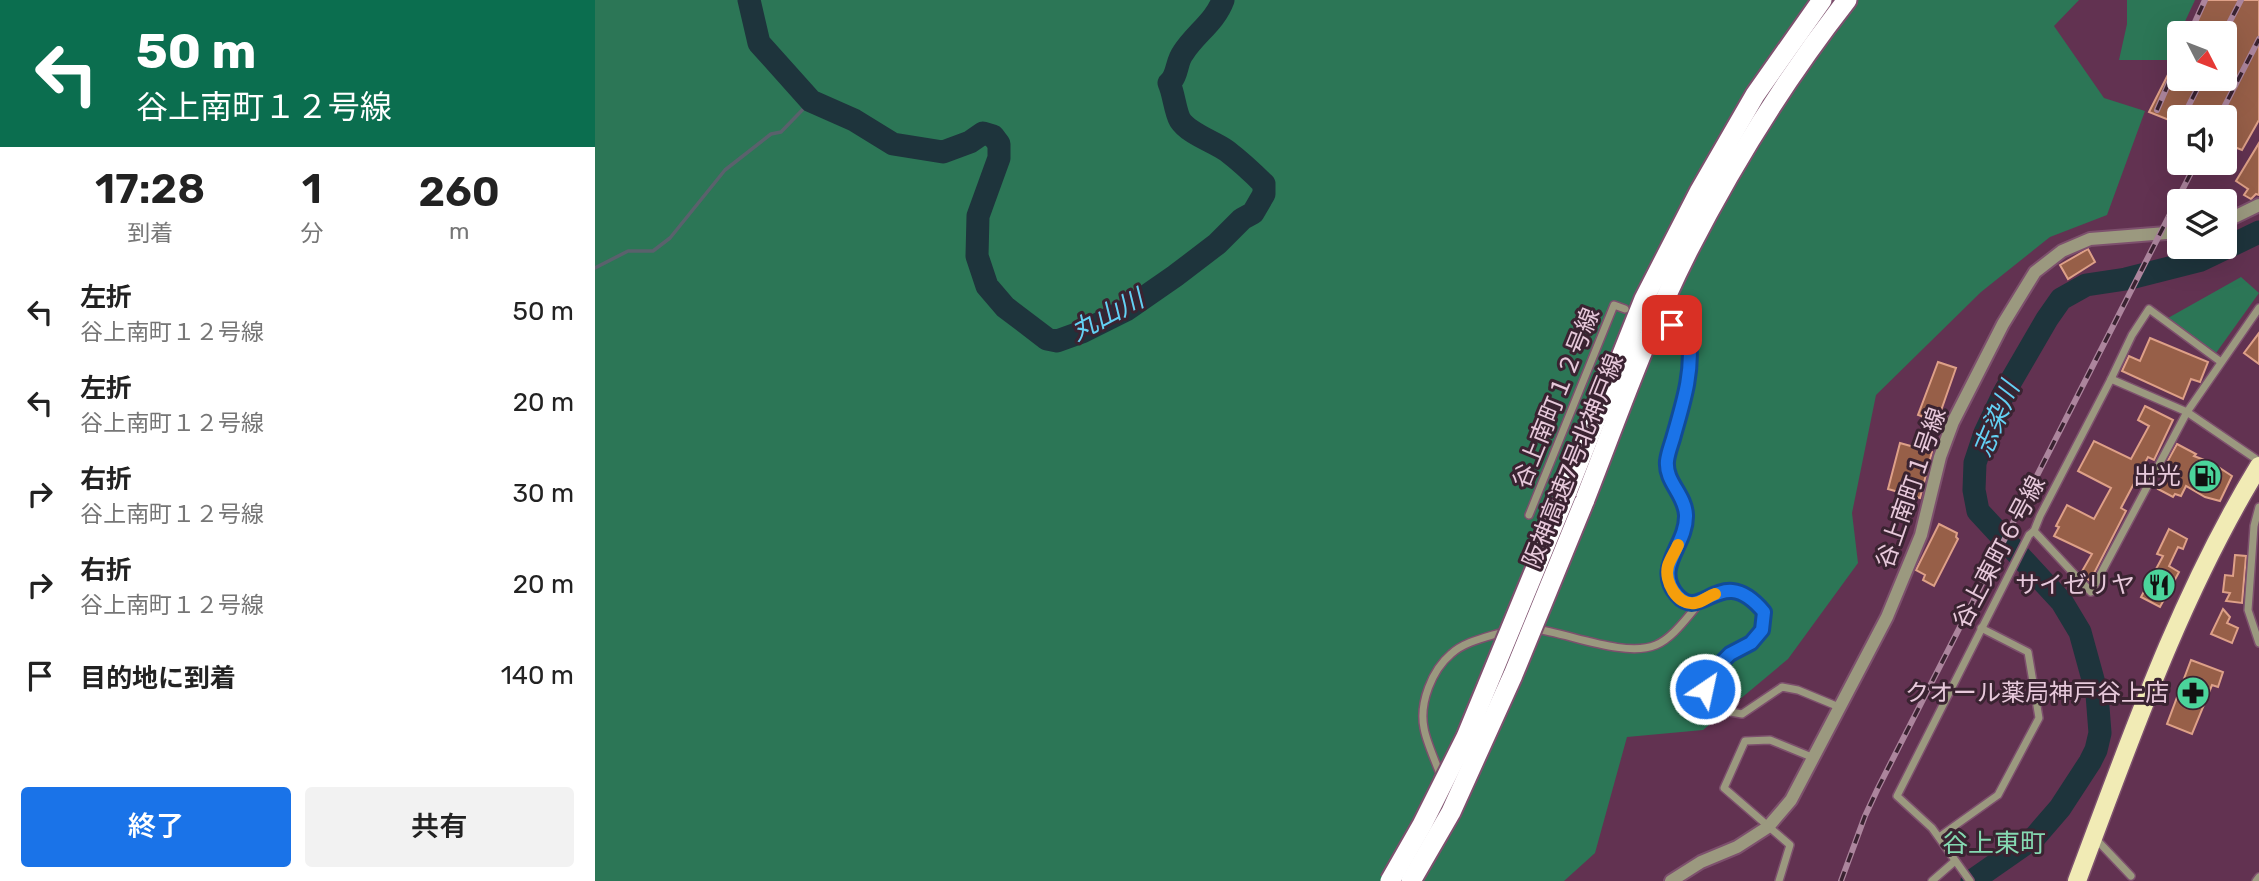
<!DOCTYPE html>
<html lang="ja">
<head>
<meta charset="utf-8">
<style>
  body { margin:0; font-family:Rubik,"Noto Sans JP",sans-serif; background:#f2f2f2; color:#222; height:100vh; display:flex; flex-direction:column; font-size:26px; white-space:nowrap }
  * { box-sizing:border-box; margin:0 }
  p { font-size:23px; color:#767676 }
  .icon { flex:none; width:38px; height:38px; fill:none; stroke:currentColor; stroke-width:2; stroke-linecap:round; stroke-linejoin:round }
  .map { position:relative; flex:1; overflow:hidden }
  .side { display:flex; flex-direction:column; background:#fff; width:595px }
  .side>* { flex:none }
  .hud { background:#0b6e4f; color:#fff; overflow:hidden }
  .needle { width:46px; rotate:132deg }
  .buttons { position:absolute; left:1572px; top:21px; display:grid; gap:14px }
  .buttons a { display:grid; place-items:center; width:70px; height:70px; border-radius:7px; background:#fff; box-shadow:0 7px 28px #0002; font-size:35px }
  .pin { position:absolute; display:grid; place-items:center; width:60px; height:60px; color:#fff; margin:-30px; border-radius:14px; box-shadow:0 4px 10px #0006 }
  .me { position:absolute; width:77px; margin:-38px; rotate:34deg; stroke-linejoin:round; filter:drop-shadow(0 0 5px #0008) }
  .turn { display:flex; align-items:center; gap:24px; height:147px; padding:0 21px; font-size:32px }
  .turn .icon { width:91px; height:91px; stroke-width:2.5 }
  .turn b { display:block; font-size:49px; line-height:60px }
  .eta { display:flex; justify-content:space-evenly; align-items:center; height:119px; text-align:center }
  .eta b { font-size:42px; font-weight:600; line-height:49px }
  .action { display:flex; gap:14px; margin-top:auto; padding:14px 21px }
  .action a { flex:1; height:80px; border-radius:7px; background:#1a73e8; color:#fff; font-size:28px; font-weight:600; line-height:80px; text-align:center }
  .action a+a { background:#f2f2f2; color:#222 }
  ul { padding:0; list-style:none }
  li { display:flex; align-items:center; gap:21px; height:91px; padding:0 21px }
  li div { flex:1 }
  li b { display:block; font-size:26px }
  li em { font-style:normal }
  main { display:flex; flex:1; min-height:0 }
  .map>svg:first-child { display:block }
  .green { fill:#2c7656 }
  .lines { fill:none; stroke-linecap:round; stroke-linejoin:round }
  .stream { stroke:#5a616c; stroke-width:3.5 }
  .river { stroke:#1e343c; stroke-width:23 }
  .building { fill:#975f48; stroke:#dea088; stroke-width:2 }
  .minor-casing { stroke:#7d506d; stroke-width:10 }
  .tertiary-casing { stroke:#7d506d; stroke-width:16 }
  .primary-casing { stroke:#7d506d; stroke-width:21 }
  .motorway-casing { stroke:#7d506d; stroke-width:23 }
  .minor { stroke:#9b997f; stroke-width:7 }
  .tertiary { stroke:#9b997f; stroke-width:12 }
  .primary { stroke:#f1ebb5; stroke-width:18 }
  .motorway { stroke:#fff; stroke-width:19 }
  .rail-casing { stroke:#ac859d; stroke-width:6 }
  .rail { stroke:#3a2331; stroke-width:3.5; stroke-dasharray:10; stroke-linecap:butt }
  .motorway-bridge-casing { stroke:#7d506d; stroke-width:23; stroke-linecap:butt }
  .motorway-bridge { stroke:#fff; stroke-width:19 }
  .route-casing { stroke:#114b97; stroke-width:18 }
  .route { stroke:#1a73e8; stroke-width:12 }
  .slow { stroke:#f59e0b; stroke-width:12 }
  .labels { text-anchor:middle; stroke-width:6; stroke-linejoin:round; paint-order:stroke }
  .street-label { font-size:24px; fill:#e7c9db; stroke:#3a2331 }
  .poi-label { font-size:24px; fill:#e7c9db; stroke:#3a2331; text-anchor:end }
  .water-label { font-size:26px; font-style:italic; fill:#63d1f4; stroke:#3a2331 }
  .neighbourhood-label { font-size:26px; fill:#85d9b1; stroke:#3a2331 }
</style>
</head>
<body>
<main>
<section class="side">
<div class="hud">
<div class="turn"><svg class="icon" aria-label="left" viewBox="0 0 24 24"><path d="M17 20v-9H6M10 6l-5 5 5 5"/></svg><div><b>50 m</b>谷上南町１２号線</div></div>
</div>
<div class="eta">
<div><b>17:28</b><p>到着</p></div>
<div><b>1</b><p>分</p></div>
<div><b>260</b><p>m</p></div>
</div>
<ul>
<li><svg class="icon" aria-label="left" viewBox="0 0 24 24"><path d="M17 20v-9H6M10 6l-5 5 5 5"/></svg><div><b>左折</b><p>谷上南町１２号線</p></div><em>50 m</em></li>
<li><svg class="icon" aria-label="left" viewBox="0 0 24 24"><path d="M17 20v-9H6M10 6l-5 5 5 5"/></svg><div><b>左折</b><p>谷上南町１２号線</p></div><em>20 m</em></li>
<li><svg class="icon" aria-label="right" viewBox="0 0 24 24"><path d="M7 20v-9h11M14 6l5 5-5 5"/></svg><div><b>右折</b><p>谷上南町１２号線</p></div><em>30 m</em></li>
<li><svg class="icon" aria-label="right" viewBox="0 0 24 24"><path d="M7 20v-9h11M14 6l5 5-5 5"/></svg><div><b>右折</b><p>谷上南町１２号線</p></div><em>20 m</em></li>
<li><svg class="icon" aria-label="arrive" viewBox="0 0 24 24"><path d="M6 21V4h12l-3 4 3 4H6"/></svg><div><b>目的地に到着</b></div><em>140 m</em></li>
</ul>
<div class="action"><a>終了</a><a>共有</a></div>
</section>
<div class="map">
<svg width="1664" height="881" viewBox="0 0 1664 881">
  <rect width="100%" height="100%" fill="#623251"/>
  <g class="green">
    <path d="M0,0H1484L1459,26L1509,98L1550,111L1512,215L1455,237L1386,292L1281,395L1257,513L1263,563L1193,659L1108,730L1032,737L1000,853L969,881H0Z"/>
    <path d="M1532,0H1600L1572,60H1524L1532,24Z"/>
    <path d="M1646,277L1664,293L1621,353L1573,318Z"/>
  </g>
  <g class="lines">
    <path class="stream" d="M0,268L33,251H58L75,238L130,170L176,134L186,132L216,101"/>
    <g class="river">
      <path d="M154,0L164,43L216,101L259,120L298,144L348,152L375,142L388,133L398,136L404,144V158L383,216L382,256L392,286L410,307L452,339L462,341L487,332L531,310L580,276L622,244L647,219L658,213L669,194V184C657,172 645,161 632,151C618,141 594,134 585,120C580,111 579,94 574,83C583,76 581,62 588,53C600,34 620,22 628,0"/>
      <path d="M1377,881L1440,837L1465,808L1495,762L1501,750L1505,733L1502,694L1485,632L1467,602L1383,511L1379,490L1380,463L1390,433L1409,393L1452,319L1466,299L1491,285L1531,279L1606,260L1664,232"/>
    </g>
  </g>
  <g class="building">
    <path d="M1610,0H1664V120L1647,150L1629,143V117H1584V124L1554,112L1584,53V79H1629V33H1593Z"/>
    <path d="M1664,143V195L1661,194L1656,199L1649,195L1653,189L1641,181Z"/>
    <path d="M1493,249L1500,262L1473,279L1465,265Z"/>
    <path d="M1664,333V364L1649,353Z"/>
    <path d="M1555,338L1613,362L1605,382L1596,379L1588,399L1527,371L1534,356L1545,361Z"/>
    <path d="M1343,362L1361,368L1342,422L1323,415Z"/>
    <path d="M1550,406L1578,420L1559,460L1553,457L1526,508L1531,511L1495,581L1486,573L1497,554L1459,536L1464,527L1461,526L1472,505L1499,519L1516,488L1483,471L1499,441L1536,459L1554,426L1543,420Z"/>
    <path d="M1305,443L1337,452L1325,498L1293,489Z"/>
    <path d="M1582,444L1601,454L1599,456L1617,463L1637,476L1625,501L1610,497L1591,486L1586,496L1580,494L1578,497L1563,489L1574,468L1570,466Z"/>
    <path d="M1344,524L1362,533L1361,537L1363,539L1339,586L1328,580L1330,575L1321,570Z"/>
    <path d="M1574,529L1592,539L1588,549L1583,547L1574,566L1584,572L1565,607L1546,597L1568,556L1562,554Z"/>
    <path d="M1640,555L1651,556L1647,603L1631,601L1635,593L1628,592L1630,575L1638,576Z"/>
    <path d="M1628,609L1635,617L1632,623L1643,628L1637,643L1616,634Z"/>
    <path d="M1596,660L1628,672L1623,687L1617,685L1597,734L1572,724Z"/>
  </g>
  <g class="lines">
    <defs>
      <g id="minor">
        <path d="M1075,324L1094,340C1098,373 1088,403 1079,435C1077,443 1073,452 1072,461C1069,482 1090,494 1091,515C1092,546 1058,566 1082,595C1107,624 1126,560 1169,612C1169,617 1169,624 1168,629C1158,655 1088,664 1118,709L1147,714L1187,687L1203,690L1244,707"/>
        <path d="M1516,379L1537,335L1554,309L1626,362"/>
        <path d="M1664,507L1659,526L1653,610L1664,643"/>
        <path d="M934,515L1019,305L1030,309"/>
        <path d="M1439,531L1496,592L1592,412L1664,308"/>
        <path d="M940,629C973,633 1030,658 1061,645C1078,638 1092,617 1104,604"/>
        <path d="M843,778L845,774C840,760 831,741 829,728C824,703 837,670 856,654C870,641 893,637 911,631"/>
        <path d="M1344,837L1403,795L1444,718L1433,652L1386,628"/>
        <path d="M1500,838L1536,876"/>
        <path d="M1184,881L1195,845L1129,788L1150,741L1175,740L1219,758"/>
        <path d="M1337,881L1360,861"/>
        <path d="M1375,881L1337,828L1302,796L1434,535L1439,531L1445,516L1516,379L1592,412L1664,461"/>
        <path d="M1661,881L1664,877"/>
      </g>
      <g id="tertiary">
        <path d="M1629,222L1664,205"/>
        <path d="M1076,881L1106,862L1142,847L1173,827L1196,800L1292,617L1326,535L1345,457L1358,422L1408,324L1440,272L1467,251L1495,239L1584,232"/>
      </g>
      <path id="primary" d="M1482,881C1535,740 1585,595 1664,466"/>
      <g id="motorway">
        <path d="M972,492L1049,299L1104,192L1160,95L1227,0"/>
        <path d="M989,502C1022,418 1052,332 1093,251C1138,163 1191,78 1252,0"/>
      </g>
    </defs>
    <use href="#minor" class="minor-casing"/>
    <use href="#tertiary" class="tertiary-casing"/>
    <use href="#primary" class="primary-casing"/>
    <use href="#motorway" class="motorway-casing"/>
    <use href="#minor" class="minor"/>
    <use href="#tertiary" class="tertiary"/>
    <use href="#primary" class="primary"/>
    <use href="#motorway" class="motorway"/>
    <defs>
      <g id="rail">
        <path d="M1595,33L1610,0"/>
        <path d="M1629,33L1646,0"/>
        <path d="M1562,110L1584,59"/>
        <path d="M1588,117L1607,79"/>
        <path d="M1624,117L1664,39"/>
        <path d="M1246,881L1270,816L1283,788L1601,163"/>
      </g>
    </defs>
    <use href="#rail" class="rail-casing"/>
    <use href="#rail" class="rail"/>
    <defs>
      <g id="motorway-bridge">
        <path d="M795,881L827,825L871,737L972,492"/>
        <path d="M816,881L856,812L918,675L989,502"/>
      </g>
    </defs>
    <use href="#motorway-bridge" class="motorway-bridge-casing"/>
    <use href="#motorway-bridge" class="motorway-bridge"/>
  </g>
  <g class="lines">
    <defs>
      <path id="route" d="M1077,325L1094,340C1098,373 1088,403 1079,435C1077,443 1073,452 1072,461C1070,482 1090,494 1091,515C1092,546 1058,567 1082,595C1107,624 1126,560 1169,612L1167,630L1156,643L1135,654L1116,673L1110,689"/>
    </defs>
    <use href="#route" class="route-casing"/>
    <use href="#route" class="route"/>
    <path class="slow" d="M1083,545C1080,552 1075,559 1073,566C1069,581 1082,606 1100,603C1108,602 1113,596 1120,594"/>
  </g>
  <defs>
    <symbol id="fuel-disc" viewBox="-11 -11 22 22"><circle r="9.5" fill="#4bd49b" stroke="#3a2331"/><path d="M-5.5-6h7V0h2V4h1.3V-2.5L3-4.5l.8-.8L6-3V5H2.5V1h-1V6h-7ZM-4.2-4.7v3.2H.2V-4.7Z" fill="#111"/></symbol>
    <symbol id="restaurant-disc" viewBox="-11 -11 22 22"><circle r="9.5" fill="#4bd49b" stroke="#3a2331"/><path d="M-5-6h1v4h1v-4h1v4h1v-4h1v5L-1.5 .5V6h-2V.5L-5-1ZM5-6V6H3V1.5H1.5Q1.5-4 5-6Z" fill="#111"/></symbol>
    <symbol id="pharmacy-disc" viewBox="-11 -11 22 22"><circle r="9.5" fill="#4bd49b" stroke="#3a2331"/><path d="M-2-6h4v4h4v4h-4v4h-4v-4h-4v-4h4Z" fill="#111"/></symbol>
  </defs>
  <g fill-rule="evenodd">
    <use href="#fuel-disc" x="1591" y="457" width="38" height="38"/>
    <use href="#restaurant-disc" x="1545" y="566" width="38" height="38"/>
    <use href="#pharmacy-disc" x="1579" y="674" width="38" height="38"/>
  </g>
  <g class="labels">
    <g class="street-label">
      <text transform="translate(961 398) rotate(-68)" y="8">谷上南町１２号線</text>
      <text transform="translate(978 461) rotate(-68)" y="8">阪神高速7号北神戸線</text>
      <text transform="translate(1316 488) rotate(-71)" y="8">谷上南町１号線</text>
      <text transform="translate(1404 552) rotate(-62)" y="8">谷上東町６号線</text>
    </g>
    <g class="poi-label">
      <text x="1586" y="484">出光</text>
      <text x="1540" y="593">サイゼリヤ</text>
      <text x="1574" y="701">クオール薬局神戸谷上店</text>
    </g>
    <g class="water-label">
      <text transform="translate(512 315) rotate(-28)" y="9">丸山川</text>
      <text transform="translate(1401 419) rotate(-67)" y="9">志染川</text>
    </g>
    <g class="neighbourhood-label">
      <text x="1399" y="852">谷上東町</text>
    </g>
  </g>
</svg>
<div class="buttons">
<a><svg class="needle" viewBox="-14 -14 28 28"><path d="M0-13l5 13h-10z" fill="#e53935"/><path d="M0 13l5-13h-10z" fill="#767676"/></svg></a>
<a><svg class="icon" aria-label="sound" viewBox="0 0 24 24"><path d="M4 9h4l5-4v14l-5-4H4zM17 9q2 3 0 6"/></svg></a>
<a><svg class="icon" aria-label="layers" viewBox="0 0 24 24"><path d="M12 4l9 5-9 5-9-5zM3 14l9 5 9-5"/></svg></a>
</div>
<div class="pin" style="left:1077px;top:325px;background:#d93025"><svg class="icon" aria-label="arrive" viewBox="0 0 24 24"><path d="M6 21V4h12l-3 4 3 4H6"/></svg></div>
<svg class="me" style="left:1110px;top:689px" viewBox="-20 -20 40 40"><circle r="17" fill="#1a73e8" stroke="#fff" stroke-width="3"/><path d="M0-11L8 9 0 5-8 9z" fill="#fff"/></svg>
</div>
</main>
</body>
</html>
